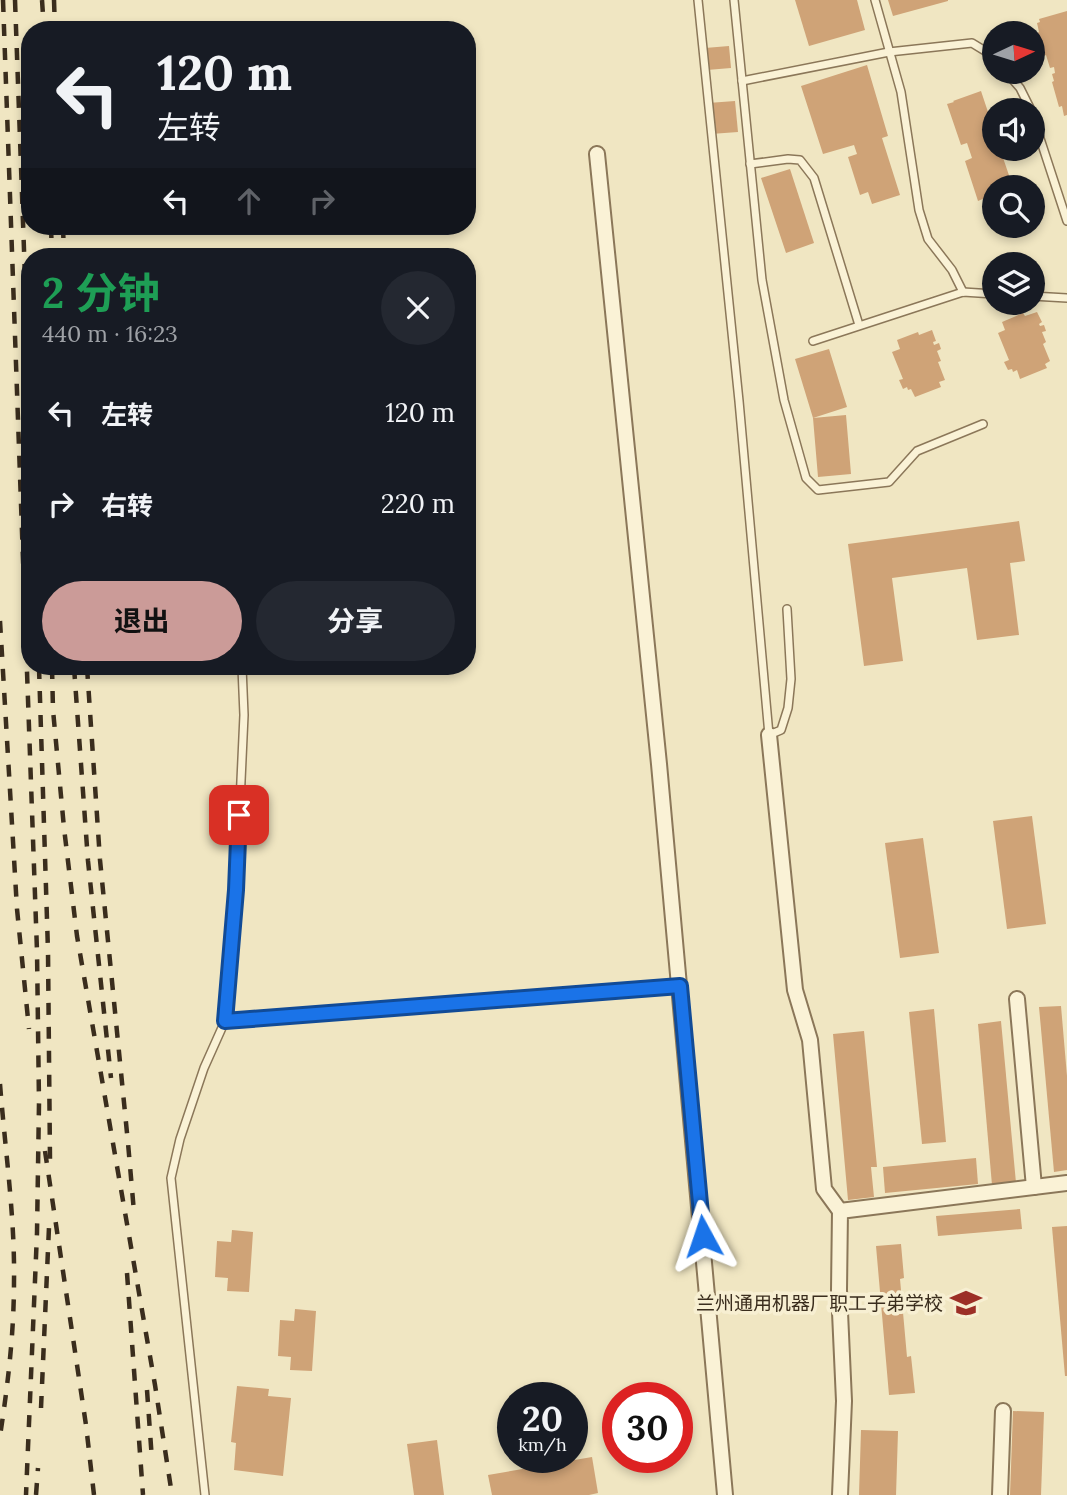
<!DOCTYPE html>
<html lang="zh">
<head>
<meta charset="utf-8">
<style>
  body { margin:0; font-family:Lora,"Noto Sans SC",serif; background:#242831; color:#f1f3f6; height:100vh; display:flex; flex-direction:column; font-size:26px; white-space:nowrap }
  * { box-sizing:border-box; margin:0 }
  p { font-size:23px; color:#9ea1a6 }
  .icon { flex:none; width:38px; height:38px; fill:none; stroke:currentColor; stroke-width:2; stroke-linecap:round; stroke-linejoin:round }
  .map { position:relative; flex:1; overflow:hidden }
  .side { position:absolute; left:21px; top:248px; width:455px; height:427px; display:flex; flex-direction:column; background:#171b24; border-radius:28px; box-shadow:0 4px 10px #0003 }
  .side>* { flex:none }
  .banner { position:absolute; left:21px; top:21px; width:455px; height:214px; border-radius:28px; box-shadow:0 4px 10px #0003; background:#171b24; color:#f1f3f6; overflow:hidden }
  .needle { width:46px; rotate:86deg }
  .fabs { position:absolute; left:982px; top:21px; display:grid; gap:14px }
  .fabs a { display:grid; place-items:center; width:63px; height:63px; border-radius:50%; background:#171b24; box-shadow:0 4px 10px #0003; font-size:35px }
  .speed { position:absolute; left:497px; top:1382px; display:flex; gap:14px; font-size:35px; font-weight:700; text-align:center }
  .speed>* { display:grid; place-content:center; width:91px; height:91px; border-radius:50%; background:#171b24; box-shadow:0 4px 10px #0003; line-height:1 }
  .speed small { font-size:18px; font-weight:400 }
  .speed .limit { border:10px solid #d22; background:#fff; color:#111 }
  .pin { position:absolute; display:grid; place-items:center; width:60px; height:60px; color:#fff; margin:-30px; border-radius:14px; box-shadow:0 4px 10px #0006 }
  .me { position:absolute; width:77px; margin:-38px; rotate:355deg; stroke-linejoin:round; filter:drop-shadow(0 0 5px #0008) }
  .turn { display:flex; align-items:center; gap:24px; height:147px; padding:0 21px; font-size:32px }
  .turn .icon { width:91px; height:91px; stroke-width:2.5 }
  .turn b { display:block; font-size:49px; line-height:60px }
  .lanes { display:flex; align-items:center; height:66px; padding:0 21px; background:#0003; justify-content:center; gap:35px; direction:ltr }
  .lanes .off { opacity:.35 }
  .round { display:grid; place-items:center; flex:none; width:74px; height:74px; border-radius:37px; background:#242831 }
  .overview { display:flex; align-items:center; justify-content:space-between; height:119px; padding:0 21px }
  h1 { font-size:42px; font-weight:700; line-height:52px; color:#1e9e55 }
  .primary-button { display:flex; gap:14px; margin-top:auto; padding:14px 21px }
  .primary-button a { flex:1; height:80px; border-radius:42px; background:#cb9b98; color:#111; font-size:28px; font-weight:700; line-height:80px; text-align:center }
  .primary-button a+a { background:#242831; color:#f1f3f6 }
  ul { padding:0; list-style:none }
  li { display:flex; align-items:center; gap:21px; height:91px; padding:0 21px }
  li div { flex:1 }
  li b { display:block; font-size:26px }
  li em { font-style:normal }
  .map>svg:first-child { display:block }
  .building { fill:#cfa377 }
  .lines { fill:none; stroke-linecap:round; stroke-linejoin:round }
  .service-casing { stroke:#8b7759; stroke-width:10 }
  .minor-casing { stroke:#8b7759; stroke-width:18 }
  .service { stroke:#faf2d6; stroke-width:7 }
  .minor { stroke:#faf2d6; stroke-width:14 }
  .rail { stroke:#3a2d1d; stroke-width:4.5; stroke-dasharray:12 12; stroke-linecap:butt }
  .route-casing { stroke:#114b97; stroke-width:18 }
  .route { stroke:#1a73e8; stroke-width:12 }
  .labels { text-anchor:middle; stroke-width:7; stroke-linejoin:round; paint-order:stroke }
  .poi-label { font-size:19px; fill:#3a2d1d; stroke:#f7efd2; text-anchor:end }
</style>
</head>
<body>
<div class="map">
<svg width="1067" height="1495" viewBox="0 0 1067 1495">
  <rect width="100%" height="100%" fill="#f0e6c2"/>
  <g class="building">
    <path d="M795,0H857L865,30L809,46Z"/>
    <path d="M888,0H948V1L893,16Z"/>
    <path d="M1067,11V115L1064,116L1062,106L1059,107L1052,82L1054,81L1052,74L1055,73L1054,67L1050,68L1046,55L1044,56L1037,33L1039,32L1037,23L1040,22L1039,19Z"/>
    <path d="M729,46L731,68L707,70L705,48Z"/>
    <path d="M867,65L888,136L882,138L900,195L872,204L868,192L860,195L848,157L857,154L854,145L823,154L801,86Z"/>
    <path d="M981,91L994,130V149H1000L1013,187H994V209L989,211L985,198L978,201L965,161L972,158L967,143L961,145L947,104L954,102L953,101Z"/>
    <path d="M735,101L738,132L711,134L708,103Z"/>
    <path d="M790,169L814,243L786,253L761,178Z"/>
    <path d="M1037,312L1042,322L1039,324L1040,326L1044,325L1046,331L1042,332L1046,342L1043,344L1050,361L1045,364L1047,368L1020,379L1017,370L1013,372L1012,369L1008,370L1004,362L1009,360L998,333L1005,330L1002,322L1023,313L1025,316Z"/>
    <path d="M932,330L936,341L933,342L934,345L939,343L941,349L937,351L941,361L938,362L945,380L939,382L941,387L915,397L911,389L908,390L907,387L903,389L899,380L903,379L892,352L900,349L897,340L918,332L919,335Z"/>
    <path d="M829,349L847,407L813,418L846,415L851,474L818,477L813,418L795,359Z"/>
    <path d="M1019,521L1025,561L1010,563L1019,635L977,640L967,568L892,578L903,661L864,666L848,544Z"/>
    <path d="M1032,816L1046,924L1007,929L993,821Z"/>
    <path d="M923,838L939,953L900,958L885,843Z"/>
    <path d="M1061,1006L1067,1076V1170L1054,1172L1039,1007Z"/>
    <path d="M934,1009L946,1142L922,1144L909,1012Z"/>
    <path d="M1001,1021L1016,1183L992,1185L978,1024Z"/>
    <path d="M864,1031L877,1167H871L874,1197L848,1200L833,1034Z"/>
    <path d="M976,1158L978,1184L885,1193L883,1167Z"/>
    <path d="M1020,1209L1022,1229L938,1236L936,1216Z"/>
    <path d="M1067,1226V1376H1065L1052,1227Z"/>
    <path d="M232,1230L253,1232L249,1292L227,1291L228,1278L215,1277L217,1241L231,1242Z"/>
    <path d="M901,1244L904,1278L900,1279L907,1357L911,1356L915,1393L889,1395L876,1246Z"/>
    <path d="M295,1309L316,1311L312,1371L290,1370L291,1357L278,1356L280,1320L294,1321Z"/>
    <path d="M237,1386L269,1389L268,1396L291,1398L283,1476L234,1470L236,1443L231,1442Z"/>
    <path d="M1013,1411L1044,1412L1041,1495H1010Z"/>
    <path d="M861,1430L898,1431L896,1495H859Z"/>
    <path d="M437,1440L444,1495H414L407,1444Z"/>
    <path d="M592,1457L598,1493L589,1495H492L488,1475Z"/>
  </g>
  <g class="lines">
    <defs>
      <g id="service">
        <path d="M698,0L739,401L769,735L781,730L788,708L791,679L787,609"/>
        <path d="M734,0L762,280L784,400L806,478L818,490L889,482L917,451L983,424"/>
        <path d="M875,0L901,92L919,210L928,239L952,270L963,292"/>
        <path d="M1006,72L1020,88L1031,110"/>
        <path d="M742,81L889,52L972,43L990,54L994,58"/>
        <path d="M1032,114L1067,221"/>
        <path d="M750,164L788,159L800,160L814,178L859,325"/>
        <path d="M1032,296L1067,298"/>
        <path d="M813,341L963,292L994,294"/>
        <path d="M225,1021L680,986"/>
        <path d="M205,1495L171,1178L180,1139L204,1068L225,1021L236,890L244,715L242,667"/>
      </g>
      <g id="minor">
        <path d="M597,154L659,764L725,1495"/>
        <path d="M769,735L795,990L810,1040L824,1189L840,1211"/>
        <path d="M1017,999L1034,1187"/>
        <path d="M840,1495L844,1401L839,1290L840,1211L1067,1183"/>
        <path d="M1000,1495L1003,1411"/>
      </g>
    </defs>
    <use href="#service" class="service-casing"/>
    <use href="#minor" class="minor-casing"/>
    <use href="#service" class="service"/>
    <use href="#minor" class="minor"/>
    <g class="rail">
      <path d="M3,0L37,951L39,1103L37,1233L26,1495"/>
      <path d="M15,0L30,416"/>
      <path d="M42,0L44,30"/>
      <path d="M54,0L55,30"/>
      <path d="M51,226L52,257"/>
      <path d="M63,226L64,257"/>
      <path d="M0,621L17,909L29,1029"/>
      <path d="M39,667L48,951L50,1160"/>
      <path d="M52,667L53,710L64,828L77,936L155,1385L172,1495"/>
      <path d="M74,667L88,861L111,1078"/>
      <path d="M87,667L100,860L128,1143L134,1212"/>
      <path d="M0,1084C5,1149 15,1217 14,1281C14,1333 8,1384 0,1436"/>
      <path d="M45,1151L86,1425L94,1495"/>
      <path d="M127,1273L143,1495"/>
      <path d="M147,1390L152,1460"/>
      <path d="M41,1408L49,1227"/>
      <path d="M36,1495L38,1468"/>
    </g>
  </g>
  <g class="lines">
    <defs>
      <path id="route" d="M239,815L236,890L225,1021L680,986L703,1236"/>
    </defs>
    <use href="#route" class="route-casing"/>
    <use href="#route" class="route"/>
  </g>
  <defs>
    <symbol id="school-bare" viewBox="-9 -9 18 18"><path d="M0-5L7-2L0 1L-7-2ZM-4 1L0 2.5L4 1V4Q0 6-4 4Z" fill="#9c2f26" stroke="#f7efd2" stroke-width="2.5" paint-order="stroke"/></symbol>
  </defs>
  <g fill-rule="evenodd">
    <use href="#school-bare" x="944" y="1281" width="44" height="44"/>
  </g>
  <g class="labels">
    <g class="poi-label">
      <text x="943" y="1310">兰州通用机器厂职工子弟学校</text>
    </g>
  </g>
</svg>
<div class="fabs">
<a><svg class="needle" viewBox="-14 -14 28 28"><path d="M0-13l5 13h-10z" fill="#e53935"/><path d="M0 13l5-13h-10z" fill="#9ea1a6"/></svg></a>
<a><svg class="icon" aria-label="sound" viewBox="0 0 24 24"><path d="M4 9h4l5-4v14l-5-4H4zM17 9q2 3 0 6"/></svg></a>
<a><svg class="icon" aria-label="search" viewBox="0 0 24 24"><circle cx="10" cy="10" r="6"/><path d="M15 15l6 6"/></svg></a>
<a><svg class="icon" aria-label="layers" viewBox="0 0 24 24"><path d="M12 4l9 5-9 5-9-5zM3 14l9 5 9-5"/></svg></a>
</div>
<div class="speed"><div>20<small>km/h</small></div><div class="limit">30</div></div>
<div class="pin" style="left:239px;top:815px;background:#d93025"><svg class="icon" aria-label="arrive" viewBox="0 0 24 24"><path d="M6 21V4h12l-3 4 3 4H6"/></svg></div>
<svg class="me" style="left:703px;top:1236px" viewBox="-20 -20 40 40"><path d="M0-17L14 15 0 8-14 15z" fill="#1a73e8" stroke="#fff" stroke-width="4"/></svg>
<div class="banner">
<div class="turn"><svg class="icon" aria-label="left" viewBox="0 0 24 24"><path d="M17 20v-9H6M10 6l-5 5 5 5"/></svg><div><b>120 m</b>左转</div></div>
<div class="lanes"><svg class="icon" aria-label="left" viewBox="0 0 24 24"><path d="M17 20v-9H6M10 6l-5 5 5 5"/></svg><svg class="icon off" aria-label="ahead" viewBox="0 0 24 24"><path d="M12 20V5M6 11l6-6 6 6"/></svg><svg class="icon off" aria-label="right" viewBox="0 0 24 24"><path d="M7 20v-9h11M14 6l5 5-5 5"/></svg></div>
</div>
<section class="side">
<div class="overview"><div><h1>2 分钟</h1><p>440 m · 16:23</p></div><a class="round"><svg class="icon" aria-label="close" viewBox="0 0 24 24"><path d="M6 6l12 12M18 6L6 18"/></svg></a></div>
<ul>
<li><svg class="icon" aria-label="left" viewBox="0 0 24 24"><path d="M17 20v-9H6M10 6l-5 5 5 5"/></svg><div><b>左转</b></div><em>120 m</em></li>
<li><svg class="icon" aria-label="right" viewBox="0 0 24 24"><path d="M7 20v-9h11M14 6l5 5-5 5"/></svg><div><b>右转</b></div><em>220 m</em></li>
</ul>
<div class="primary-button"><a>退出</a><a>分享</a></div>
</section>
</div>
</body>
</html>
